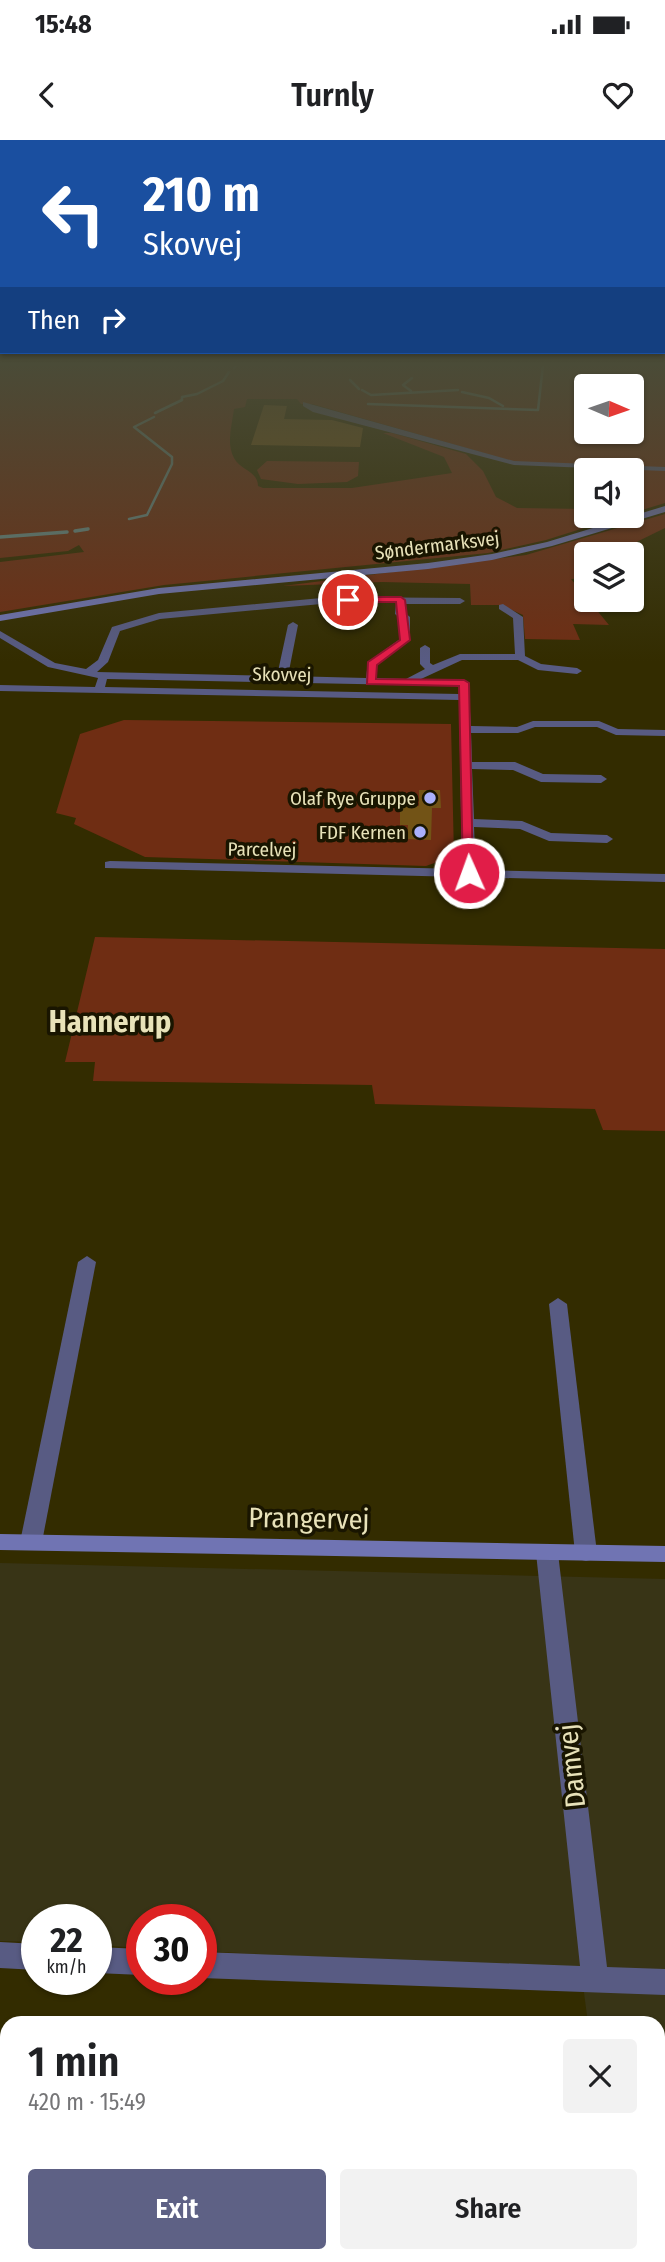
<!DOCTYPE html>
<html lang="en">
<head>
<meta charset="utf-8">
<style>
  body { margin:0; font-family:"Fira Sans Condensed",sans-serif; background:#f2f2f2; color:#202124; height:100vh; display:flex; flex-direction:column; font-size:26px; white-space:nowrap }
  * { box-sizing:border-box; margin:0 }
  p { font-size:23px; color:#757577 }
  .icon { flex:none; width:38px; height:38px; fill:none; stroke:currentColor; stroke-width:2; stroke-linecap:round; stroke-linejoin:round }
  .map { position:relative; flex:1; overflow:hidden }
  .side { position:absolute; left:0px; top:1876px; width:665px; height:247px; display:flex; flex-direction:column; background:#fff; border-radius:21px 21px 0 0; box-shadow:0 2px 5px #0004 }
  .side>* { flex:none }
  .banner { position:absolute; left:0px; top:0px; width:665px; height:214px; box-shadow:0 2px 5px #0004; background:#1a4fa0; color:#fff; overflow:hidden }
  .needle { width:46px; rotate:92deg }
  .tools { position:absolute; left:574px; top:234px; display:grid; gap:14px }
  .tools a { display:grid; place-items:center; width:70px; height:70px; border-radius:7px; background:#fff; box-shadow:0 2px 5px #0004; font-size:35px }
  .speed { position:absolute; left:21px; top:1764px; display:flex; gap:14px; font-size:35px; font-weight:700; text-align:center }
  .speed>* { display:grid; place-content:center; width:91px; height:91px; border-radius:50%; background:#fff; box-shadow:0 2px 5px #0004; line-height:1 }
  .speed small { font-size:18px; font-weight:400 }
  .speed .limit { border:10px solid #d22; background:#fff; color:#111 }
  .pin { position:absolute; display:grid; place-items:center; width:60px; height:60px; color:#fff; margin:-30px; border:4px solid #fff; border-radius:50%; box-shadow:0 2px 7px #0007 }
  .me { position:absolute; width:77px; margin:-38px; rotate:358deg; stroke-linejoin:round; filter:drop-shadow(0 0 5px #0008) }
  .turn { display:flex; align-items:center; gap:24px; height:147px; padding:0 28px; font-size:32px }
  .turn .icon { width:91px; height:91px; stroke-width:2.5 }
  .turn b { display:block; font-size:49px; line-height:60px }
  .then { display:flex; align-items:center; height:66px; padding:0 28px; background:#0003; gap:14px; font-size:26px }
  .round { display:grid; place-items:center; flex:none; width:74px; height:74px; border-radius:7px; background:#f2f2f2 }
  .overview { display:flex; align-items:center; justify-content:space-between; height:119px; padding:0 28px }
  h1 { font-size:42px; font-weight:600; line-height:52px }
  .primary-button { display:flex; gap:14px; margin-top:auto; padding:14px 28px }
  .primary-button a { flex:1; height:80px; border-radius:7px; background:#5e6185; color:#fff; font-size:28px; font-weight:600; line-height:80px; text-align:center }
  .primary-button a+a { background:#f2f2f2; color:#202124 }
  .status { display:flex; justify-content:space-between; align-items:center; height:49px; padding:0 35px; background:#fff; direction:ltr }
  .status svg { height:19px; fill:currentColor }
  header { display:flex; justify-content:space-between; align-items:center; height:91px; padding:0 28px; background:#fff; font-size:32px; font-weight:600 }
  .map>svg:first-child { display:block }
  .built { fill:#383416 }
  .green { fill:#6f2d13; fill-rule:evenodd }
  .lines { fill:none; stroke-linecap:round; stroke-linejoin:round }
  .stream-far1 { stroke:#678684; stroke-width:2.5 }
  .stream { stroke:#678684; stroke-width:3.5 }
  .building { fill:#725316 }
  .street { fill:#585b83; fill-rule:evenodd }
  .secondary { fill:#7074b3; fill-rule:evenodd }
  .route { fill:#e11d48; stroke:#92132f; stroke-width:2 }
  .poi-dot { fill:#aab0fb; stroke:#191500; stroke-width:2.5 }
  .labels { text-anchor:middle; stroke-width:7; stroke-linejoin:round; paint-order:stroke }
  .far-street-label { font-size:19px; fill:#e8e2b9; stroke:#191500 }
  .far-poi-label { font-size:19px; fill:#e8e2b9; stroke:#191500; text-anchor:end }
  .near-street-label { font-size:28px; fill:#e8e2b9; stroke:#191500 }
  .district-label { font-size:30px; font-weight:bold; fill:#e8e2b9; stroke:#191500 }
</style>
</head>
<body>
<div class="status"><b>15:48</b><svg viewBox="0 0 49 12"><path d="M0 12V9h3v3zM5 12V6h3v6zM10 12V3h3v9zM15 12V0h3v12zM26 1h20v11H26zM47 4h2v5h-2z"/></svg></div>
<header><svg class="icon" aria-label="back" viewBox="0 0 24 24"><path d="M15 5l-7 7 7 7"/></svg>Turnly<svg class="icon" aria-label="heart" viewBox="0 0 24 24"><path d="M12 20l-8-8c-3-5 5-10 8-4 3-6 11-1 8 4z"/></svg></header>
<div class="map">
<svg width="665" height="2122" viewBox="0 0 665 2122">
  <rect width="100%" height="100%" fill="#332c00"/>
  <path class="built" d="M0,1423L665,1439V2122H619L618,2116H658V1883H588L581,1830L201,1811V1780H142V1808L96,1805V1780H37V1802L0,1801Z"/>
  <g class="green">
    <path d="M0,225H665V328L515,322L312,264H301L297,259H247L245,267L234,269C232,285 226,303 234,318C240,330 258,331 258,346L263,348H352L452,333L444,317L383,293H392L466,314L483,331L496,357L517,368L586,369V376H622L546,400L488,413L164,445L0,472V422L84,412L79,405L68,411L0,418ZM586,247H632V292H586Z"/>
    <path d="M267,321L359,322L358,336L347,342L298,344L261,339L257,330Z"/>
    <path d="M590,329L665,330V363L632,373V331Z"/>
    <path d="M665,374V388L610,415H586V438L571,439L609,485L573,484L580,500L525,499L523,475L501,465H471L470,444L382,442L283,446L526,415Z"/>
    <path d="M124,580L451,584L454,716L426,726L145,717L74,684L76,678L56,673L80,594Z"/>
    <path d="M95,797L665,809V991L603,990L595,969L375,964L372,945L93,941L95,922H65Z"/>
  </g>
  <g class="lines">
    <g class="stream-far1">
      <path d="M234,228L236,225"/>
      <path d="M350,240L359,249"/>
      <path d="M362,250L371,255L458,250"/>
      <path d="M411,251L403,245L412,238"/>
      <path d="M462,252L489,258L503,266"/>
      <path d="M368,264L538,270L543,225"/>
      <path d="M155,273L182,260V257L197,254L223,241L229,232"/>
      <path d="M129,379L147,375L172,324V317L134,287L154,277"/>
    </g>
    <g class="stream">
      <path d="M75,391L88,389"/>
      <path d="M0,397L67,392"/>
    </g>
  </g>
  <g class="building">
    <path d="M264,265L287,266L284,279L332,280L363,288L360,307L251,305Z"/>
    <path d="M419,650H440L441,668H432L431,700L407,699L408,685H400V666H419Z"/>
  </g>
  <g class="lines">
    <g class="street">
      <path d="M303,262L514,321L665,327V331L514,325L313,272L303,266Z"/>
      <path d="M332,457L460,458L465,461L460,464H406L405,473L410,477V500L377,525V538L406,539L425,529L420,524V508L425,505L430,508V523L433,525L460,514H515L513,478L499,469V465L503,464L523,477L525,516L541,524L577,528L582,531L577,534L538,530L518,520H462L421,539L468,541L471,586L517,587L533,581H599L618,589L665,590V596L616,595L597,587H535L518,593H471L472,622H515L543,634L601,635L607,639L601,643L541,642L513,630L472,629L474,679L522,681L551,693L607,695L613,699L607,703L549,701L520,689L474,687L476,730L665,734V742L105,728V722L110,721L462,729L459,560L0,551V545L95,547L98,538L48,527L0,498V491L55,523L86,529L98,520L112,487L159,473ZM332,463H396L395,474L400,478V499L368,522L366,538L288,536L298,485L293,482L288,485L277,536L97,532L108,522L120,491L160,479ZM107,539L459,546V554L105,547Z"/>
      <path d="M87,1116L96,1122L42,1402L39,1408L31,1410L23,1408L20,1402L78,1122Z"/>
      <path d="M558,1158L567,1164L597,1413L594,1419L586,1421L578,1419L575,1413L549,1164Z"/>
      <path d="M547,1405L555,1407L558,1413L607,1827L665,1829V1855L201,1838V1812L580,1826L536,1413L539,1407Z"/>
      <path d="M0,1802L37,1804V1830L0,1828Z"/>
      <path d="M96,1807L142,1809V1835L96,1833Z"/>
    </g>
    <g class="secondary">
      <path d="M665,366V372L552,406L492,420L428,429L159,454L0,481V475L159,448L428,423L492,414L547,402Z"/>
      <path d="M0,1394L665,1406V1422L0,1410Z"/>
    </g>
  </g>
  <linearGradient id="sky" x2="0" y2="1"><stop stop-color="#1c1800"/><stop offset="0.43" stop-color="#4a4b37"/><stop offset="1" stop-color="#4a4b37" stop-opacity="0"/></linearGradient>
  <rect width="665" height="522" fill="url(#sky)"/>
  <path class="route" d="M348,457H401L405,460L410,500L377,525L376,539L464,540L469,543L473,736L463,733L459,546L367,544L368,522L400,500L396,462H345Z"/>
  <g class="poi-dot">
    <circle cx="430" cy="658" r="7"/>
    <circle cx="420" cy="692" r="7"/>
  </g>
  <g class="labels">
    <g class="far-street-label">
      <text transform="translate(437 405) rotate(-7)" y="7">Søndermarksvej</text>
      <text transform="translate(282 534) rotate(1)" y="7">Skovvej</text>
      <text transform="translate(262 709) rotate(1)" y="7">Parcelvej</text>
    </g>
    <g class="far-poi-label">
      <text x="416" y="665">Olaf Rye Gruppe</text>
      <text x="406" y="699">FDF Kernen</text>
    </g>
    <g class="near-street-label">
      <text transform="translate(309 1378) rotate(1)" y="10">Prangervej</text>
      <text transform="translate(571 1626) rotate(-96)" y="10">Damvej</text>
    </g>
    <g class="district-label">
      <text x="110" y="892">Hannerup</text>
    </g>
  </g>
</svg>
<div class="tools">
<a><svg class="needle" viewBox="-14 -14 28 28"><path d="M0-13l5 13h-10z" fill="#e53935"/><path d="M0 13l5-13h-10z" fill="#757577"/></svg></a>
<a><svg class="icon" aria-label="sound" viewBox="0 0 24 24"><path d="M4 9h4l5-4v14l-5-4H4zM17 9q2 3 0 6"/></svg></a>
<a><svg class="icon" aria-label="layers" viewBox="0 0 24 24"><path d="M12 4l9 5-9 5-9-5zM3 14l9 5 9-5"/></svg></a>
</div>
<div class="speed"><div>22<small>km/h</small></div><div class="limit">30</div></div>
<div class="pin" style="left:348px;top:460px;background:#d93025"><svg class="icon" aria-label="arrive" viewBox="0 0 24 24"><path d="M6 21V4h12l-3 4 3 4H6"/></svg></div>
<svg class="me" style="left:469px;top:733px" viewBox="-20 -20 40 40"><circle r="17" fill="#e11d48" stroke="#fff" stroke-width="3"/><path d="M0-11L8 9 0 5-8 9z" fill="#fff"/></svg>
<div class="banner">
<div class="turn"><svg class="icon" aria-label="left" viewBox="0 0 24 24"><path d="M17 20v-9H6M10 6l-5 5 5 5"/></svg><div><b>210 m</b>Skovvej</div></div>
<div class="then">Then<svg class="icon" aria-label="right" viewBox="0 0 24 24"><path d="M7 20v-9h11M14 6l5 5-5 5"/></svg></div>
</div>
<section class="side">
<div class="overview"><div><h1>1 min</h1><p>420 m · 15:49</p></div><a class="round"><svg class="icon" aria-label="close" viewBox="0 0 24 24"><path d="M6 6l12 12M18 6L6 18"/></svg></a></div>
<div class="primary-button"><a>Exit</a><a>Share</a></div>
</section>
</div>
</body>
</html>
